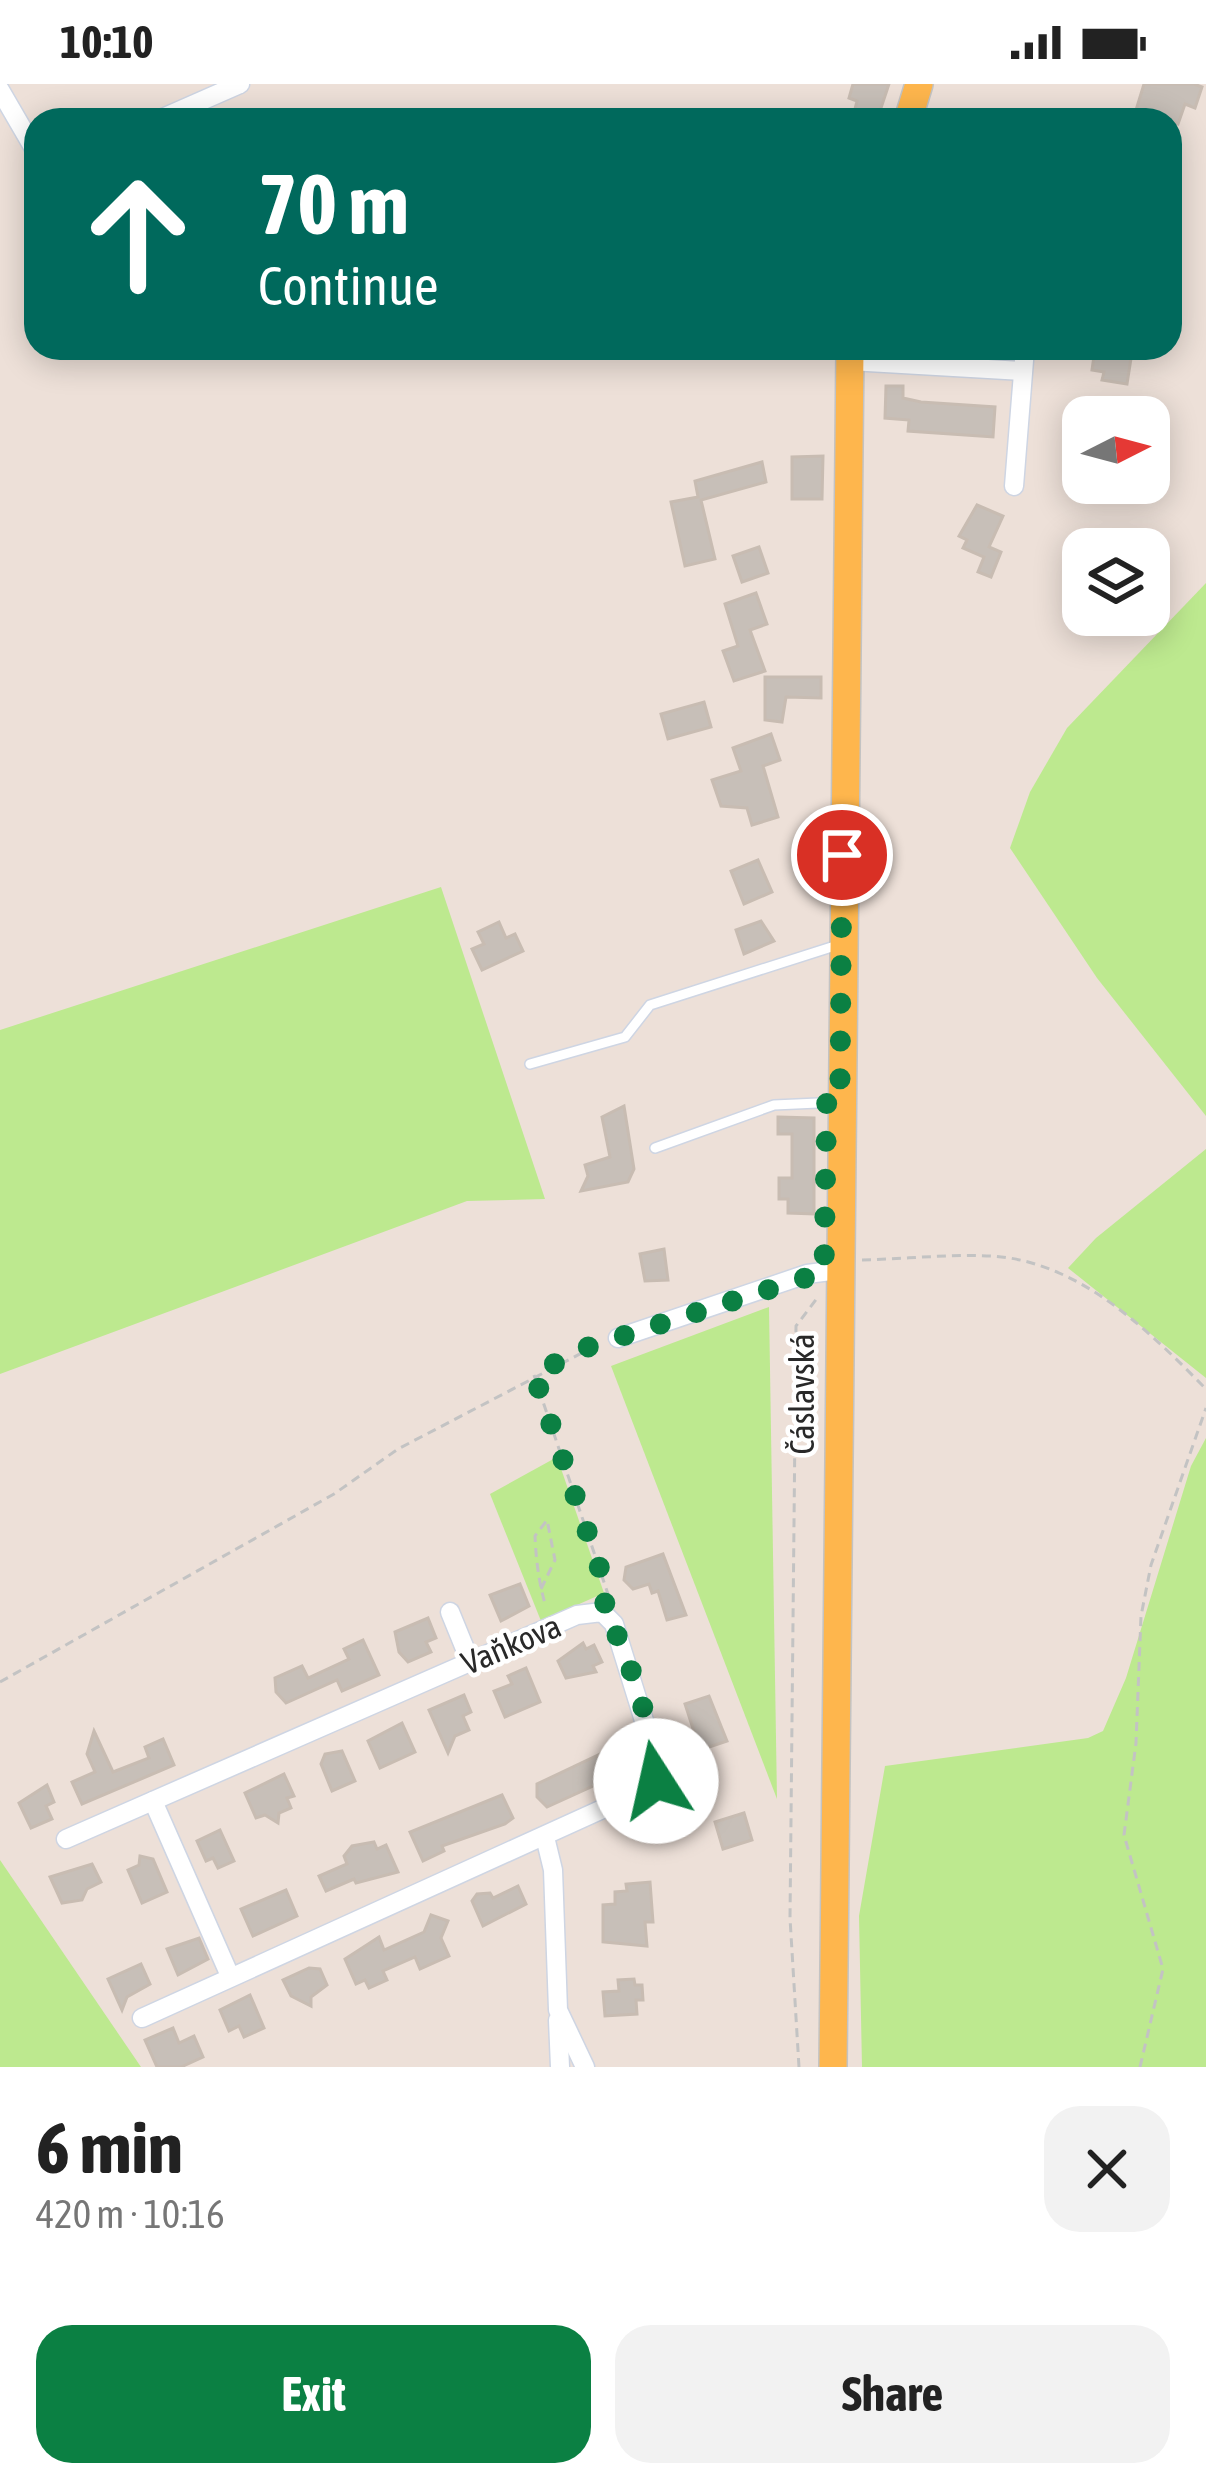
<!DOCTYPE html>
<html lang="en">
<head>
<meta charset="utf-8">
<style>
  body { margin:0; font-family:"Asap Condensed",sans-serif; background:#f2f2f2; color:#222; height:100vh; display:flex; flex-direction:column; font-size:45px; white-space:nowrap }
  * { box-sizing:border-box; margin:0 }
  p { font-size:39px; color:#767676 }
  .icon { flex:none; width:66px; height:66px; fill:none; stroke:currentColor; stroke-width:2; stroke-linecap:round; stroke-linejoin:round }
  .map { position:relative; height:1983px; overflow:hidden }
  .side { display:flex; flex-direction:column; background:#fff; flex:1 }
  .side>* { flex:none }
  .banner { position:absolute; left:24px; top:24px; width:1158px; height:252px; border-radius:36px; box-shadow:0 6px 30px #0003; background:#00695c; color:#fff; overflow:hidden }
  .needle { width:78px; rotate:84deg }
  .buttons { position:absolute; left:1062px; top:312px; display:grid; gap:24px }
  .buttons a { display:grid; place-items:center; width:108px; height:108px; border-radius:24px; background:#fff; box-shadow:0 6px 30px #0003; font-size:60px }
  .pin { position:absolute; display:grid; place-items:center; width:102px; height:102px; color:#fff; margin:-51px; border:6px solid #fff; border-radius:50%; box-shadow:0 3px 12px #0007 }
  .me { position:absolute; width:132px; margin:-66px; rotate:350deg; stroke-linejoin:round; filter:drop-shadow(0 0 9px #0008) }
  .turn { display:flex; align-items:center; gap:42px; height:252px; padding:0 36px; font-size:54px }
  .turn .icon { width:156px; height:156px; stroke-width:2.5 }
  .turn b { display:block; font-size:84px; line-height:102px }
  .round { display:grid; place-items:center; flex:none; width:126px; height:126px; border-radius:36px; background:#f2f2f2 }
  .head { display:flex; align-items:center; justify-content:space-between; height:204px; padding:0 36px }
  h1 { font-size:72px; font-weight:700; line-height:90px }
  .cta { display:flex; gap:24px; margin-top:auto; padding:24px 36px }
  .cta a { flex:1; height:138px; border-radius:36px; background:#0b8043; color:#fff; font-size:48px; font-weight:700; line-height:138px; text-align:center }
  .cta a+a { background:#f2f2f2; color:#222 }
  .status { display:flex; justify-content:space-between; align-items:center; height:84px; padding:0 60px; background:#fff; direction:ltr }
  .status svg { height:33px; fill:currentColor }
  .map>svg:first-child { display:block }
  .green { fill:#bde98f }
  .building { fill:#c7bfb8; stroke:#c8bcb2; stroke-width:3 }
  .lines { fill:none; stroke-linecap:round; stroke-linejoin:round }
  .service-casing { stroke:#ced5e3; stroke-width:12 }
  .minor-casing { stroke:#ced5e3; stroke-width:21 }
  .primary-casing { stroke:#c3c3c3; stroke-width:30 }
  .path { stroke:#c3c3c3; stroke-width:3; stroke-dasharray:9 6; stroke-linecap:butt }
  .service { stroke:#fff; stroke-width:9 }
  .minor { stroke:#fff; stroke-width:18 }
  .primary { stroke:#feb64d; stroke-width:27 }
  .route { stroke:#0b8043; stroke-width:21; stroke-dasharray:0 37.8 }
  .labels { text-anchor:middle; stroke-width:9; stroke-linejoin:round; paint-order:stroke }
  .street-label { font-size:33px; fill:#292929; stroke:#fff }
</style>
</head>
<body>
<div class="status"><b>10:10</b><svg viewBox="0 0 49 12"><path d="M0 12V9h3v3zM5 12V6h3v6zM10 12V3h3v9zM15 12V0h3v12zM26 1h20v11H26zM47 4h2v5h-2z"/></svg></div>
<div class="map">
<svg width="1206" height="1983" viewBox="0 0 1206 1983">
  <rect width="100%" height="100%" fill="#ede0d8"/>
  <g class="green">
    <path d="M1206,499V1032L1097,894L1010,764L1030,708L1067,644Z"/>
    <path d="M441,803L545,1115L467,1117L0,1290V946Z"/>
    <path d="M1206,1065V1294L1068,1184L1096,1154Z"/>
    <path d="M769,1223L777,1715L611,1282Z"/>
    <path d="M1206,1354V1983H862L859,1832L885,1682L1088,1654L1103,1647L1126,1594L1191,1382Z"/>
    <path d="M557,1373L604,1509L541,1537L490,1410Z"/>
    <path d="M0,1776L141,1983H0Z"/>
  </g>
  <g class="building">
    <path d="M853,0H889L877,36L854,29L857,17L849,14Z"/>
    <path d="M1144,0H1194L1202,3L1195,24L1185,20L1178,40L1136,26Z"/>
    <path d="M1108,264L1132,268L1127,300L1102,296L1104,288L1092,286L1095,265Z"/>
    <path d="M886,302H903V314L921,318L995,323L993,353L908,347L909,336L885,334Z"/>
    <path d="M823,372L822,415H792V373Z"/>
    <path d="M762,378L766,398L701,416L715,475L685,482L671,418L698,413L695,397Z"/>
    <path d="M977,421L1003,432L989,463L1001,468L991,493L978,488L984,473L963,464L967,456L959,452Z"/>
    <path d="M759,463L768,489L742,498L733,472Z"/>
    <path d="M756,509L767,540L750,546L765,587L734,597L723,567L738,562L725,520Z"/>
    <path d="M765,593H821V614L786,613L782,638L765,636Z"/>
    <path d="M704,618L711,643L668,655L661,630Z"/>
    <path d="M771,650L780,676L763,682L778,733L752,741L747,724L721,722L712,696L741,687L733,664Z"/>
    <path d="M758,776L772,808L744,820L731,787Z"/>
    <path d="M761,837L774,857L744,870L736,846Z"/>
    <path d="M499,838L506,854L515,850L523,867L482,886L472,865L484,860L478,848Z"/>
    <path d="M624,1022L634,1085L628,1098L581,1107L588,1092L585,1081L610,1073L602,1033Z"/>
    <path d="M778,1033L814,1034V1130L788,1129V1115H779V1094H792V1050H778Z"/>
    <path d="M664,1165L668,1196L645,1197L640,1170Z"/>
    <path d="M663,1470L686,1531L667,1536L658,1507L652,1509L649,1500L633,1505L624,1496L626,1483Z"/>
    <path d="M520,1500L529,1522L501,1537L490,1511Z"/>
    <path d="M428,1534L436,1554L426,1558L431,1568L408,1578L399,1568L395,1548Z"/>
    <path d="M363,1556L379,1591L342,1607L337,1596L286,1619L276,1608L275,1594L302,1582L308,1594L349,1575L344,1565Z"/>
    <path d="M583,1559L586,1565L594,1561L602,1578L593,1582L596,1588L566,1594L558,1577Z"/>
    <path d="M526,1584L540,1618L505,1633L494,1607L512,1600L508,1592Z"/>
    <path d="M464,1611L471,1628L463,1632L469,1646L455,1652L448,1669L429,1626Z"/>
    <path d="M709,1612L727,1657L700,1666L685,1620Z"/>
    <path d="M402,1639L415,1668L380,1684L368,1657Z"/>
    <path d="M94,1647L113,1688L149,1674L145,1663L163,1655L174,1681L82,1720L72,1698L95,1688L87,1670Z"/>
    <path d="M615,1663L626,1687L547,1723L537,1713V1700Z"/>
    <path d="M342,1667L355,1697L332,1707L321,1680L325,1670Z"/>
    <path d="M284,1690L294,1712L287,1714L291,1724L279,1729L278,1739L265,1731L256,1734L245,1709Z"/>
    <path d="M47,1701L54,1718L46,1722L52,1735L31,1744L19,1719Z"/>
    <path d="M502,1711L513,1734L505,1740L442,1762L444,1767L423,1777L410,1748Z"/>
    <path d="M744,1729L752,1756L723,1765L715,1738Z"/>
    <path d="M220,1746L234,1777L218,1784L213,1774L206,1777L197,1757Z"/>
    <path d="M374,1758L377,1765L386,1761L398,1788L356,1799L354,1795L326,1807L319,1792L347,1780L344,1772L352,1762Z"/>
    <path d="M140,1772L153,1775L167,1808L142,1819L128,1786L139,1781Z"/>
    <path d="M92,1780L101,1798L87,1805L82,1816L62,1819L50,1793Z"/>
    <path d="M650,1798L653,1838H645L647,1862L603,1858V1821L615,1820V1808L627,1807L626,1800Z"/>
    <path d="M518,1802L526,1820L483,1842L472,1817L477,1810L490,1809L493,1814Z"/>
    <path d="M286,1806L297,1832L253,1852L241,1825Z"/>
    <path d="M431,1831L448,1837L441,1854L449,1872L420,1885L415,1873L383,1887L387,1896L369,1904L365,1896L356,1900L345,1875L379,1853L384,1866L424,1848Z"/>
    <path d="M199,1854L208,1875L178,1891L167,1865Z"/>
    <path d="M141,1880L150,1900L127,1913L122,1926L108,1895Z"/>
    <path d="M309,1884L320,1885L327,1901L311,1913V1922L291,1912L283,1896Z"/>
    <path d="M634,1895L635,1901H642L643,1916H636L637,1930L605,1932L603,1908L619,1907L618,1896Z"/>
    <path d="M250,1911L264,1944L244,1953L239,1942L229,1947L220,1926Z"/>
    <path d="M173,1944L179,1959L194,1952L203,1973L181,1983H157L145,1956Z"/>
  </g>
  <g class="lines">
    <defs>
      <g id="service">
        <path d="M530,980L625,953L650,921L841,860"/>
        <path d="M655,1064L774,1021L840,1018"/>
      </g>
      <g id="minor">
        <path d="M0,6L36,68"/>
        <path d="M158,36L240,0"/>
        <path d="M850,277L1021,287"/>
        <path d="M1014,402L1025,264"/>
        <path d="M618,1254L807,1190L839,1186"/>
        <path d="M450,1528L470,1577"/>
        <path d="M153,1717L230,1892"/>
        <path d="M545,1753L553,1786L558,1926L585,1983"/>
        <path d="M66,1755L577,1531L602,1528L614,1540L655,1672L658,1689L651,1703L142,1934"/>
        <path d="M558,1936L560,1983"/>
      </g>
      <g id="primary">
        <path d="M908,36L919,0"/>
        <path d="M833,1983L850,264"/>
      </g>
    </defs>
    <use href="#service" class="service-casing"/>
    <use href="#minor" class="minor-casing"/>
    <use href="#primary" class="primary-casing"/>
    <g class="path">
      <path d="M862,1176C905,1175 948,1170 991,1172C1079,1177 1148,1246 1206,1305"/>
      <path d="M534,1291L608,1510"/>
      <path d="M541,1505L555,1476L547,1436L535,1452C536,1476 539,1500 546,1523"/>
      <path d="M0,1598L334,1410L398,1365L599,1260"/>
      <path d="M799,1983L790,1834L796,1242L818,1213"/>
      <path d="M1140,1983L1163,1885L1124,1751L1136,1659L1141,1532L1151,1481L1206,1324"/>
    </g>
    <use href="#service" class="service"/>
    <use href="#minor" class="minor"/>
    <use href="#primary" class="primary"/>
  </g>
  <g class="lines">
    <path class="route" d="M656,1697C661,1671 622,1543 602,1528L608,1509L534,1290L588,1263L824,1188L827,1001H840L842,771"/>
  </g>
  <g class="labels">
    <g class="street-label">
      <text transform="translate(802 1310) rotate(-90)" y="12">Čáslavská</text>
      <text transform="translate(511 1560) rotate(-23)" y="12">Vaňkova</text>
    </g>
  </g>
</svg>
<div class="buttons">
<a><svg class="needle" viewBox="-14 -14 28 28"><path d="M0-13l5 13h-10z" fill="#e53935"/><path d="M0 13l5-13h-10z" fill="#767676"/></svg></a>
<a><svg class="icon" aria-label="layers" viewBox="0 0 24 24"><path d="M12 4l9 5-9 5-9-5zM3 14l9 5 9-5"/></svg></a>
</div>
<div class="pin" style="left:842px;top:771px;background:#d93025"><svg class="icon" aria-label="arrive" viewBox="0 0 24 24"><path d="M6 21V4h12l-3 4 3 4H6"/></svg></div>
<svg class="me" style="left:656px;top:1697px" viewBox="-20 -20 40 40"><circle r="19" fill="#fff"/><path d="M0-13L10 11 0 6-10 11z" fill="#0b8043"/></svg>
<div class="banner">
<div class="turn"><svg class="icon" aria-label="ahead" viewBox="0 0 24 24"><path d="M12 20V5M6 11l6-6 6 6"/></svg><div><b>70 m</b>Continue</div></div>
</div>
</div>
<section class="side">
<div class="head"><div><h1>6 min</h1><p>420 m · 10:16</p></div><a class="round"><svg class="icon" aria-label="close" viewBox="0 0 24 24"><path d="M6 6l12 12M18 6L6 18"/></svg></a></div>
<div class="cta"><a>Exit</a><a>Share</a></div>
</section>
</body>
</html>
